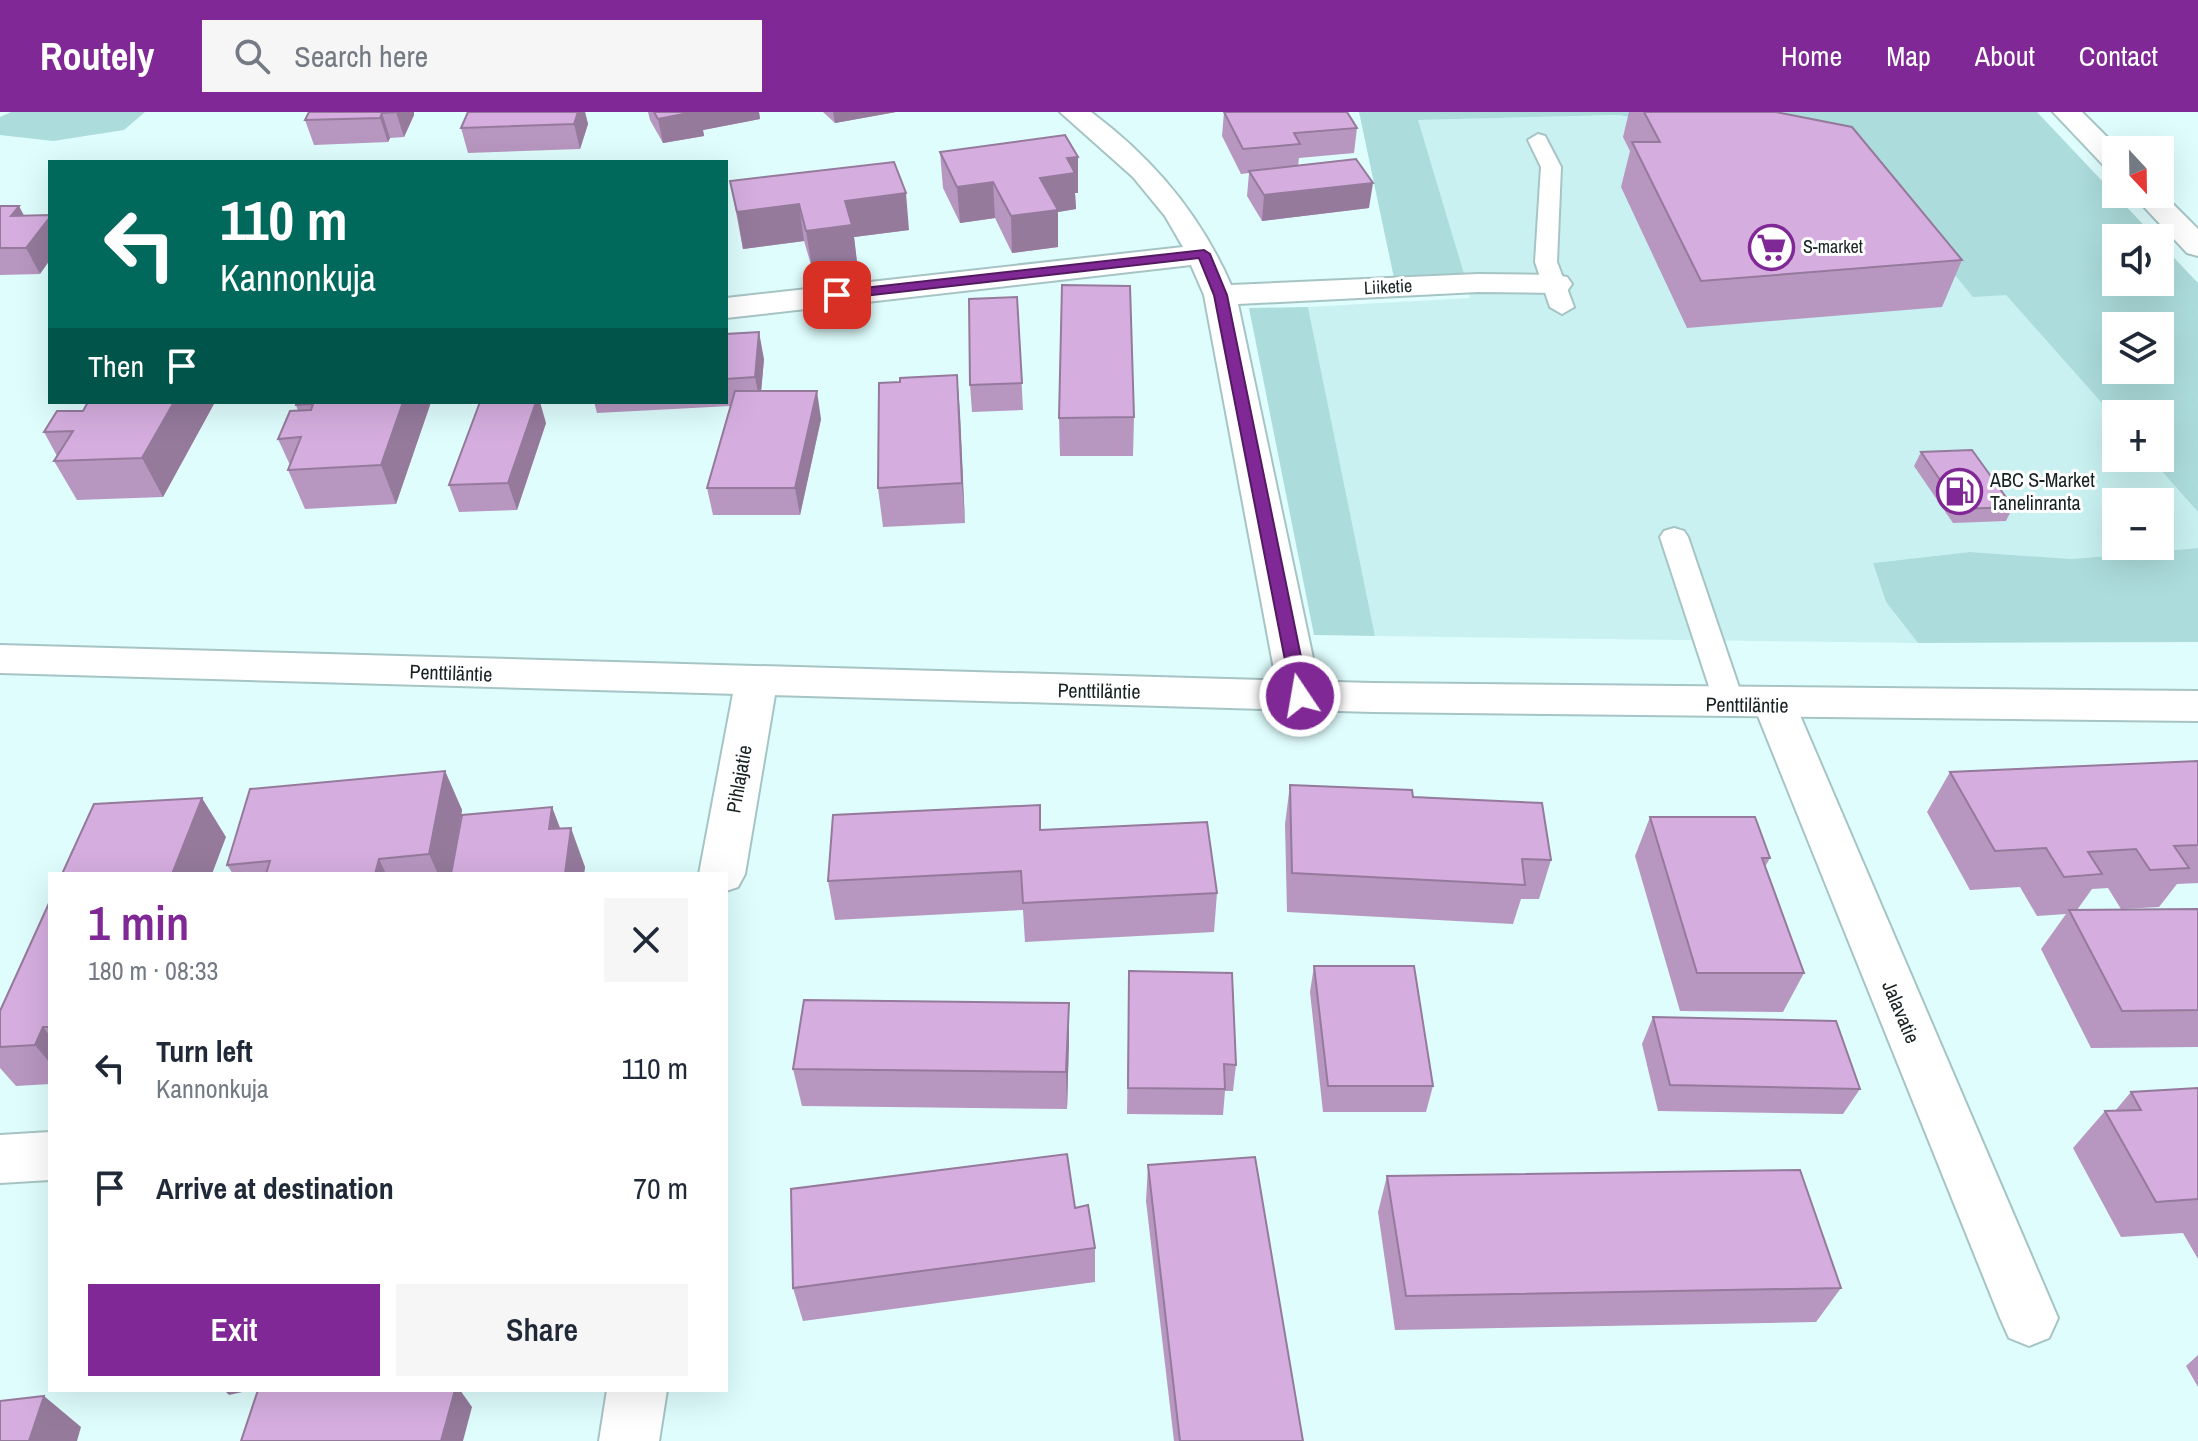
<!DOCTYPE html>
<html lang="en">
<head>
<meta charset="utf-8">
<style>
  body { margin:0; font-family:"Archivo Narrow",sans-serif; background:#f6f6f7; color:#1f2937; height:100vh; display:flex; flex-direction:column; font-size:30px; white-space:nowrap }
  * { box-sizing:border-box; margin:0 }
  p { font-size:26px; color:#747a83 }
  .icon { flex:none; width:44px; height:44px; fill:none; stroke:currentColor; stroke-width:2; stroke-linecap:round; stroke-linejoin:round }
  .map { position:relative; flex:1; overflow:hidden }
  .drawer { position:absolute; left:48px; top:760px; width:680px; height:520px; display:flex; flex-direction:column; background:#fff; border-radius:0px; box-shadow:0 8px 32px #0002 }
  .drawer>* { flex:none }
  .hud { position:absolute; left:48px; top:48px; width:680px; height:244px; border-radius:0px; box-shadow:0 8px 32px #0002; background:#00695c; color:#fff; overflow:hidden }
  .needle { width:52px; rotate:158deg }
  .fabs { position:absolute; left:2102px; top:24px; display:grid; gap:16px }
  .fabs a { display:grid; place-items:center; width:72px; height:72px; border-radius:0px; background:#fff; box-shadow:0 8px 32px #0002; font-size:40px }
  .pin { position:absolute; display:grid; place-items:center; width:68px; height:68px; color:#fff; margin:-34px; border-radius:16px; box-shadow:0 4px 12px #0006 }
  .me { position:absolute; width:88px; margin:-44px; rotate:348deg; stroke-linejoin:round; filter:drop-shadow(0 0 6px #0008) }
  .turn { display:flex; align-items:center; gap:28px; height:168px; padding:0 40px; font-size:36px }
  .turn .icon { width:104px; height:104px; stroke-width:2.5 }
  .turn b { display:block; font-size:56px; line-height:68px }
  .then { display:flex; align-items:center; height:76px; padding:0 40px; background:#0003; gap:16px; font-size:30px }
  .round { display:grid; place-items:center; flex:none; width:84px; height:84px; border-radius:0px; background:#f6f6f7 }
  .headline { display:flex; align-items:center; justify-content:space-between; height:136px; padding:0 40px }
  h1 { font-size:48px; font-weight:600; line-height:60px; color:#802895 }
  .primary-button { display:flex; gap:16px; margin-top:auto; padding:16px 40px }
  .primary-button a { flex:1; height:92px; border-radius:0px; background:#802895; color:#fff; font-size:32px; font-weight:600; line-height:92px; text-align:center }
  .primary-button a+a { background:#f6f6f7; color:#1f2937 }
  ul { padding:0; list-style:none }
  li { display:flex; align-items:center; gap:24px; height:120px; padding:0 40px }
  li div { flex:1 }
  li b { display:block; font-size:30px }
  li em { font-style:normal }
  header { display:flex; align-items:center; gap:48px; box-sizing:border-box; height:112px; padding:0 40px; background:#802895; color:#fff }
  header strong { font-size:38px }
  nav { display:flex; gap:44px; margin-inline-start:auto; font-size:28px }
  .search { width:560px; height:72px; background:#f6f6f7; display:flex; align-items:center; gap:20px; box-sizing:border-box; padding:0 28px; border-radius:0px; color:#747a83; font-size:30px }
  .map>svg:first-child { display:block }
  .built { fill:#c9f1f1; fill-rule:evenodd }
  .green { fill:#addcdc; fill-rule:evenodd }
  .lines { fill:none; stroke-linecap:round; stroke-linejoin:round }
  .service-casing { stroke:#a7c4c4; stroke-width:4 }
  .minor-casing { stroke:#a7c4c4; stroke-width:4 }
  .tertiary-casing { stroke:#a7c4c4; stroke-width:4 }
  .service { fill:#fff; fill-rule:evenodd }
  .minor { fill:#fff; fill-rule:evenodd }
  .tertiary { fill:#fff; fill-rule:evenodd }
  .wall { fill:#b796c0 }
  .shaded-wall { fill:#957a9c }
  .building { fill:#d5aedf; stroke:#957a9c; stroke-width:2 }
  .route { fill:#802895; stroke:#531a61; stroke-width:2 }
  .labels { text-anchor:middle; stroke-width:6; stroke-linejoin:round; paint-order:stroke }
  .far-poi-label { font-size:18px; fill:#172222; stroke:#fff; text-anchor:start }
  .far-street-label { font-size:18px; fill:#172222; stroke:#fff }
  .poi-label { font-size:20px; fill:#172222; stroke:#fff; text-anchor:start }
  .street-label { font-size:20px; fill:#172222; stroke:#fff }
</style>
</head>
<body>
<header>
<strong>Routely</strong>
<div class="search"><svg class="icon" aria-label="search" viewBox="0 0 24 24"><circle cx="10" cy="10" r="6"/><path d="M15 15l6 6"/></svg>Search here</div>
<nav><a>Home</a><a>Map</a><a>About</a><a>Contact</a></nav>
</header>
<div class="map">
<svg width="2198" height="1329" viewBox="0 0 2198 1329">
  <rect width="100%" height="100%" fill="#dffdfd"/>
  <path class="built" d="M1619,3L1863,51L2006,183L2116,307V346H2150L2198,400V436L2072,447L1970,440L1873,451L1886,490L1918,531L1375,524L1308,195L1470,186L1417,8ZM2116,390H2160V434H2116Z"/>
  <g class="green">
    <path d="M11,0H145L124,18L53,29L0,23V5Z"/>
    <path d="M1359,0H2037L2156,126H2116V170H2160V131L2198,171V400L2150,346H2160V302H2116V307L2006,183L1973,185L1863,51L1619,3L1418,8L1464,162L1394,166ZM2116,214H2160V258H2116Z"/>
    <path d="M1308,195L1375,524L1314,523L1249,196Z"/>
    <path d="M2198,436V530L1918,531L1886,490L1873,451L1970,440L2072,447Z"/>
  </g>
  <g class="lines">
    <defs>
      <g id="service">
        <path d="M1538,22L1545,24L1561,55L1557,150L1574,195L1562,202L1550,195L1535,150L1541,55L1528,28Z"/>
        <path d="M1674,416L1684,419L1688,425L1745,593L1741,601L1730,604L1719,601L1715,593L1660,425L1664,419Z"/>
      </g>
      <g id="minor">
        <path d="M1060,0H1091C1154,47 1201,104 1231,173L1478,162L1556,163L1567,165L1572,172L1567,179L1556,181L1478,180L1238,192L1321,584L1315,594L1300,599L1285,594L1279,584L1204,183L1191,153L726,206V186L1183,135L1165,104L1133,65Z"/>
        <path d="M756,557L771,561L777,571L745,762L738,775L726,779V762H699L735,571L741,561Z"/>
        <path d="M1775,579L1790,584L1796,594L2058,1206L2049,1226L2029,1234L2009,1226L2000,1206L1754,594L1760,584Z"/>
        <path d="M50,1020V1068L0,1071V1023Z"/>
        <path d="M607,1278H667L659,1329H599Z"/>
      </g>
      <g id="tertiary">
        <path d="M2053,0H2082L2120,38H2116V59L2106,56Z"/>
        <path d="M2160,79L2198,117V144L2187,141L2132,82H2160Z"/>
        <path d="M0,533L1373,571L2198,579V609L1373,600L0,561Z"/>
      </g>
    </defs>
    <use href="#service" class="service-casing"/>
    <use href="#minor" class="minor-casing"/>
    <use href="#tertiary" class="tertiary-casing"/>
    <use href="#service" class="service"/>
    <use href="#minor" class="minor"/>
    <use href="#tertiary" class="tertiary"/>
  </g>
  <g class="wall">
    <path d="M309,0H414V3L404,25L390,26L388,30L314,33L305,8Z"/>
    <path d="M468,0H585L588,12L580,37L468,41L461,16Z"/>
    <path d="M648,0H759L760,7L703,18L704,24L663,31L650,8Z"/>
    <path d="M823,0H896L835,11Z"/>
    <path d="M1224,0L1357,16L1354,41L1299,46L1298,54L1369,96L1262,109L1247,84L1249,61L1241,62L1222,24Z"/>
    <path d="M1629,0H1776L1962,148L1942,195L1687,216L1621,75L1630,39L1623,25Z"/>
    <path d="M940,40L1078,45V81H1075L1076,97L1058,100V135L1012,141L995,106L960,111L943,76Z"/>
    <path d="M730,69L909,118L854,125L857,150L812,156L804,129L743,137Z"/>
    <path d="M0,94H19L40,162L0,163Z"/>
    <path d="M1017,185L1023,298L972,300L970,273Z"/>
    <path d="M726,222L764,247L761,279L821,307L800,403H713L707,376L730,294L597,301L594,290H726Z"/>
    <path d="M957,263L965,411L883,415L878,376L900,270Z"/>
    <path d="M215,290L163,385L77,388L54,349L57,344L44,320L83,299Z"/>
    <path d="M431,290L396,392L305,397L288,358L290,353L278,327L298,299L296,293Z"/>
    <path d="M1134,305L1133,344H1060L1059,306Z"/>
    <path d="M546,311L517,398L459,400L449,373Z"/>
    <path d="M1921,340L2013,395L2006,409L1953,411L1914,354Z"/>
    <path d="M2198,649V771L2177,772L2159,795L2121,797L2108,776L2092,777L2077,798L2198,797V935L2091,936L2041,837L2066,802L2037,804L2020,775L1970,778L1927,700L1950,660Z"/>
    <path d="M445,659L462,698L451,760L552,695L560,717L585,755L584,762H233L227,753Z"/>
    <path d="M1290,673L1413,685L1551,748L1539,787H1521L1513,812L1287,800L1285,712Z"/>
    <path d="M1650,705L1770,746L1765,755L1804,861L1783,900L1680,899L1635,744Z"/>
    <path d="M1040,718L1217,781L1214,820L1025,830L1023,798L835,808L828,769Z"/>
    <path d="M50,789V972L16,974L0,956V899Z"/>
    <path d="M1314,854L1433,974L1426,1000H1323L1310,880Z"/>
    <path d="M1129,859L1236,953L1233,979H1225L1223,1003L1127,1002Z"/>
    <path d="M1653,905L1860,977L1843,1002L1658,999L1642,932Z"/>
    <path d="M1069,929L1067,997L802,994L793,957Z"/>
    <path d="M2198,976V1147L2183,1121L2121,1125L2073,1036L2105,999H2115L2131,980Z"/>
    <path d="M1148,1053L1303,1329H1174L1146,1089Z"/>
    <path d="M1387,1064L1841,1176L1816,1210L1395,1218L1378,1100Z"/>
    <path d="M1095,1136V1170L803,1209L793,1176Z"/>
    <path d="M2198,1243V1275L2186,1254Z"/>
  </g>
  <g class="shaded-wall">
    <path d="M396,0H414V3L404,25Z"/>
    <path d="M578,0H585L588,12L580,37L574,12Z"/>
    <path d="M693,0H759L760,7L703,18L704,24L663,31L658,7Z"/>
    <path d="M833,0H896L835,11Z"/>
    <path d="M382,1L390,26L388,30L380,6Z"/>
    <path d="M1078,45V81H1075L1076,97L1058,100V135L1012,141L1011,104L1040,66L1067,46Z"/>
    <path d="M993,70L995,106L960,111L957,75Z"/>
    <path d="M1373,71L1369,96L1262,109L1264,83Z"/>
    <path d="M906,81L909,118L854,125L857,150L812,156L806,119L845,89Z"/>
    <path d="M799,92L804,129L743,137L737,100Z"/>
    <path d="M19,94L32,119L11,104Z"/>
    <path d="M50,105V148L40,162L26,136Z"/>
    <path d="M759,220L764,247L760,292L755,265Z"/>
    <path d="M957,263L960,301L965,411L962,371Z"/>
    <path d="M817,279L821,307L800,403L795,376Z"/>
    <path d="M174,290H215L163,385L142,346Z"/>
    <path d="M403,290H431L396,392L381,353Z"/>
    <path d="M536,290H540L546,311L517,398L508,371Z"/>
    <path d="M445,659L462,698L451,762H438L429,742Z"/>
    <path d="M202,686L226,725L212,762H172Z"/>
    <path d="M552,695L567,734L549,717Z"/>
    <path d="M571,716L585,755L584,762H565Z"/>
    <path d="M379,747L386,762H375Z"/>
    <path d="M1069,891V929L1067,997L1066,960Z"/>
    <path d="M43,915L50,924V951L35,933Z"/>
    <path d="M224,1278H251L229,1283Z"/>
    <path d="M455,1278H460L472,1295L463,1329H441Z"/>
    <path d="M44,1284L81,1315L77,1329H29Z"/>
  </g>
  <g class="building">
    <path d="M309,0H396L382,1L380,6L305,8Z"/>
    <path d="M468,0H578L574,12L461,16Z"/>
    <path d="M654,0H693L658,7Z"/>
    <path d="M1224,0H1347L1357,16L1294,21L1300,32L1243,37Z"/>
    <path d="M1644,0H1776L1852,15L1962,148L1701,169L1632,30H1660Z"/>
    <path d="M1065,23L1078,45L1067,46L1075,61L1040,66L1058,98L1011,104L993,70L957,75L940,40Z"/>
    <path d="M1356,47L1373,71L1264,83L1249,59Z"/>
    <path d="M894,50L906,81L845,89L852,113L806,119L799,92L737,100L730,69Z"/>
    <path d="M0,94H19L11,104L50,103V105L26,136H0Z"/>
    <path d="M1062,173L1130,174L1134,305L1059,306Z"/>
    <path d="M1017,185L1022,271L970,273L969,187Z"/>
    <path d="M759,220L755,265L726,267V222Z"/>
    <path d="M957,263L962,371L878,376L879,271L900,270V266Z"/>
    <path d="M735,279H817L795,376H707Z"/>
    <path d="M88,290H174L142,346L54,349L73,319L44,320L57,299H83Z"/>
    <path d="M297,290H403L381,353L288,358L301,325L278,327L290,299L311,298L313,292L296,293Z"/>
    <path d="M480,290H536L508,371L449,373Z"/>
    <path d="M1972,338L2013,395L1960,397L1921,340Z"/>
    <path d="M2198,649V733L2174,734L2189,756L2150,758L2136,737L2088,740L2102,762L2064,765L2046,736L1995,739L1950,660Z"/>
    <path d="M445,659L429,742L379,747L375,762H266L270,749L227,753L250,677Z"/>
    <path d="M1290,673L1412,678L1413,685L1542,691L1551,748L1522,747L1525,773L1292,761Z"/>
    <path d="M202,686L172,762H62L94,692Z"/>
    <path d="M1040,693V718L1207,710L1217,781L1023,791L1021,759L828,769L833,703Z"/>
    <path d="M552,695L549,717L571,716L565,762H451L462,703Z"/>
    <path d="M1650,705H1755L1770,746H1762L1804,861H1697Z"/>
    <path d="M50,789V915H43L35,933L0,935V899Z"/>
    <path d="M2198,797V898L2122,899L2069,798Z"/>
    <path d="M1314,854H1414L1433,974H1328Z"/>
    <path d="M1129,859L1232,861L1236,953L1224,952L1225,977L1128,976Z"/>
    <path d="M804,888L1069,891L1066,960L793,957Z"/>
    <path d="M1653,905L1836,909L1860,977L1670,973Z"/>
    <path d="M2198,976V1087L2156,1090L2105,999L2141,998L2131,980Z"/>
    <path d="M1067,1042L1075,1096L1088,1093L1095,1136L793,1176L791,1077Z"/>
    <path d="M1255,1045L1303,1329H1180L1148,1053Z"/>
    <path d="M1800,1058L1841,1176L1406,1184L1387,1064Z"/>
    <path d="M258,1278H455L441,1329H241Z"/>
    <path d="M44,1284L29,1329H0V1289Z"/>
  </g>
  <path class="route" d="M1204,138L1210,142L1227,183L1309,584L1300,590L1292,584L1214,183L1199,146L837,187L830,183L837,179Z"/>
  <defs>
    <symbol id="supermarket-ring" viewBox="-11 -11 22 22"><circle r="9.5" fill="#fff" stroke="#802895" stroke-width="1.5"/><path d="M-6-5.5h2.5l.6 2H6L4.5 2H-2.5L-4.4-4H-6ZM-1.5 3.2a1.3 1.3 0 1 0 .1 0ZM3 3.2a1.3 1.3 0 1 0 .1 0Z" fill="#802895"/></symbol>
    <symbol id="fuel-ring" viewBox="-11 -11 22 22"><circle r="9.5" fill="#fff" stroke="#802895" stroke-width="1.5"/><path d="M-5.5-6h7V0h2V4h1.3V-2.5L3-4.5l.8-.8L6-3V5H2.5V1h-1V6h-7ZM-4.2-4.7v3.2H.2V-4.7Z" fill="#802895"/></symbol>
  </defs>
  <g fill-rule="evenodd">
    <use href="#supermarket-ring" x="1746" y="110" width="51" height="51"/>
    <use href="#fuel-ring" x="1934" y="354" width="51" height="51"/>
  </g>
  <g class="labels">
    <g class="far-poi-label">
      <text x="1803" y="141">S-market</text>
    </g>
    <g class="far-street-label">
      <text transform="translate(1388 175) rotate(-3)" y="6">Liiketie</text>
    </g>
    <g class="poi-label">
      <text x="1990" y="375">ABC S-Market<tspan x="1990" dy="23">Tanelinranta</tspan></text>
    </g>
    <g class="street-label">
      <text transform="translate(451 561) rotate(2)" y="7">Penttiläntie</text>
      <text transform="translate(1099 579) rotate(1)" y="7">Penttiläntie</text>
      <text transform="translate(1747 593) rotate(1)" y="7">Penttiläntie</text>
      <text transform="translate(739 667) rotate(-80)" y="7">Pihlajatie</text>
      <text transform="translate(1901 900) rotate(67)" y="7">Jalavatie</text>
    </g>
  </g>
</svg>
<div class="fabs">
<a><svg class="needle" viewBox="-14 -14 28 28"><path d="M0-13l5 13h-10z" fill="#e53935"/><path d="M0 13l5-13h-10z" fill="#747a83"/></svg></a>
<a><svg class="icon" aria-label="sound" viewBox="0 0 24 24"><path d="M4 9h4l5-4v14l-5-4H4zM17 9q2 3 0 6"/></svg></a>
<a><svg class="icon" aria-label="layers" viewBox="0 0 24 24"><path d="M12 4l9 5-9 5-9-5zM3 14l9 5 9-5"/></svg></a>
<a>+</a>
<a>−</a>
</div>
<div class="pin" style="left:837px;top:183px;background:#d93025"><svg class="icon" aria-label="arrive" viewBox="0 0 24 24"><path d="M6 21V4h12l-3 4 3 4H6"/></svg></div>
<svg class="me" style="left:1300px;top:584px" viewBox="-20 -20 40 40"><circle r="17" fill="#802895" stroke="#fff" stroke-width="3"/><path d="M0-11L8 9 0 5-8 9z" fill="#fff"/></svg>
<div class="hud">
<div class="turn"><svg class="icon" aria-label="left" viewBox="0 0 24 24"><path d="M17 20v-9H6M10 6l-5 5 5 5"/></svg><div><b>110 m</b>Kannonkuja</div></div>
<div class="then">Then<svg class="icon" aria-label="arrive" viewBox="0 0 24 24"><path d="M6 21V4h12l-3 4 3 4H6"/></svg></div>
</div>
<section class="drawer">
<div class="headline"><div><h1>1 min</h1><p>180 m · 08:33</p></div><a class="round"><svg class="icon" aria-label="close" viewBox="0 0 24 24"><path d="M6 6l12 12M18 6L6 18"/></svg></a></div>
<ul>
<li><svg class="icon" aria-label="left" viewBox="0 0 24 24"><path d="M17 20v-9H6M10 6l-5 5 5 5"/></svg><div><b>Turn left</b><p>Kannonkuja</p></div><em>110 m</em></li>
<li><svg class="icon" aria-label="arrive" viewBox="0 0 24 24"><path d="M6 21V4h12l-3 4 3 4H6"/></svg><div><b>Arrive at destination</b></div><em>70 m</em></li>
</ul>
<div class="primary-button"><a>Exit</a><a>Share</a></div>
</section>
</div>
</body>
</html>
